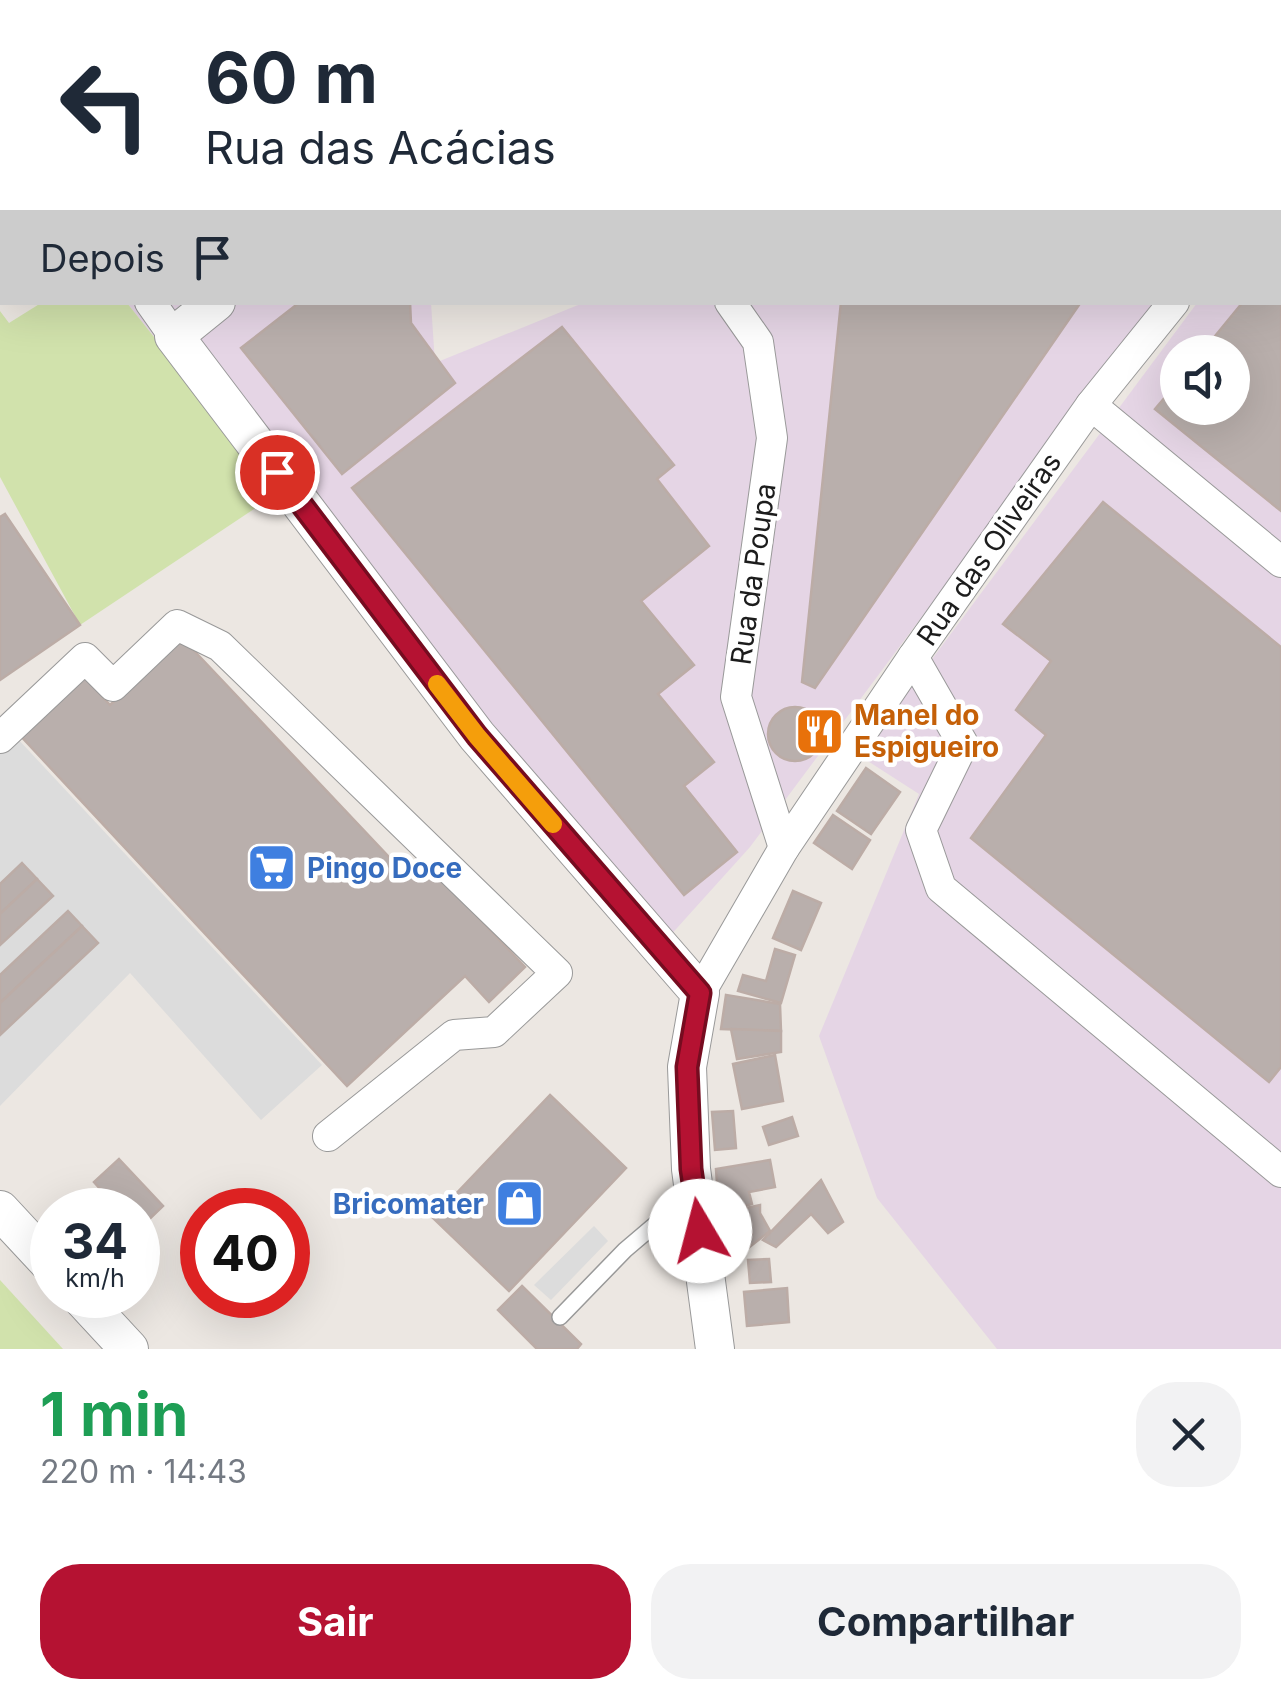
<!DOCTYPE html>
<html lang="pt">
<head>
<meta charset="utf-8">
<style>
  body { margin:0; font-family:Inter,sans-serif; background:#f2f2f3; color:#1f2937; height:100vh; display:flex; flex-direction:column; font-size:38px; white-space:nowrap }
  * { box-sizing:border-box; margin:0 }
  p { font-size:32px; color:#747a83 }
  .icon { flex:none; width:55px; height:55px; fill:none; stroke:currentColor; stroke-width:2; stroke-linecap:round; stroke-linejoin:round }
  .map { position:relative; height:1349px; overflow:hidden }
  .side { display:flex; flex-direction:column; background:#fff; flex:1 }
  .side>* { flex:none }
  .hud { position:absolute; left:0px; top:0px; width:1282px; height:305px; box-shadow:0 10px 40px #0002; background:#fff; color:#1f2937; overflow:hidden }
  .controls { position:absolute; left:1160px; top:335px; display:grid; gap:20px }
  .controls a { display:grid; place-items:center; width:90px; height:90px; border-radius:50%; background:#fff; box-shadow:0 10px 40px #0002; font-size:50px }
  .speed { position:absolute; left:30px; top:1188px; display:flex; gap:20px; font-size:50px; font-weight:700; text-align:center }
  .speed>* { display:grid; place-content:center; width:130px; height:130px; border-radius:50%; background:#fff; box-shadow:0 10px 40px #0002; line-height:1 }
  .speed small { font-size:25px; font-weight:400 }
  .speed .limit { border:15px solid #d22; background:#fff; color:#111 }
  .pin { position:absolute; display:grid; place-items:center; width:85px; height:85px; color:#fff; margin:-42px; border:5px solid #fff; border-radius:50%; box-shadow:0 2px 10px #0007 }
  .me { position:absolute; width:110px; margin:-55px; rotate:352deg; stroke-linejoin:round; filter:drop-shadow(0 0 8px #0008) }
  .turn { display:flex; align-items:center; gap:35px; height:210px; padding:0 40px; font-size:45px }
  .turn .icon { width:130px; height:130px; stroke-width:2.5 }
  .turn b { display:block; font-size:70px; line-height:85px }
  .then { display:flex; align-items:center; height:95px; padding:0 40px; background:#0003; gap:20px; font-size:38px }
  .round { display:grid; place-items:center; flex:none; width:105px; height:105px; border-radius:40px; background:#f2f2f3 }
  .head { display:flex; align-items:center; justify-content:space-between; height:170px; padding:0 40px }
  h1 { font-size:60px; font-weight:700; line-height:75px; color:#1e9e55 }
  .cta { display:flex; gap:20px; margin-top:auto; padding:20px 40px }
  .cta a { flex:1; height:115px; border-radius:40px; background:#b51232; color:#fff; font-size:40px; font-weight:700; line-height:115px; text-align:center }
  .cta a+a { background:#f2f2f3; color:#1f2937 }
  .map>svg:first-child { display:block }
  .industrial { fill:#e5d5e5; fill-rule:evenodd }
  .grass { fill:#d1e2ac }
  .parking { fill:#dcdcdc }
  .building { fill:#b9afac; stroke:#bcaca6; stroke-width:2.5 }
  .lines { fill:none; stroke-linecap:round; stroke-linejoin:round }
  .service-casing { stroke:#999; stroke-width:18 }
  .minor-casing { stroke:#999; stroke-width:32 }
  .tertiary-casing { stroke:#999; stroke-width:40 }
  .service { stroke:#fff; stroke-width:15 }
  .minor { stroke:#fff; stroke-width:30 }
  .tertiary { stroke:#fff; stroke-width:38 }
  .route-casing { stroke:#760c20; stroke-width:25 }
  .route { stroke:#b51232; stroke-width:18 }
  .slow { stroke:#f59e0b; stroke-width:18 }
  .labels { text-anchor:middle; stroke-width:9; stroke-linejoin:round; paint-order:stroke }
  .street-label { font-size:28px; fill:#1c1c1c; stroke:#fff }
  .food-label { font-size:28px; font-weight:bold; fill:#c56008; stroke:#fff; text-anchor:start }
  .shop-label { font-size:28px; font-weight:bold; fill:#366cbe; stroke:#fff; text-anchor:start }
</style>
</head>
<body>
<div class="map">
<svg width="1281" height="1349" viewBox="0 0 1281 1349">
  <rect width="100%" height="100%" fill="#ece7e2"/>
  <g class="industrial">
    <path d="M0,0H416L417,2H2V147L0,144Z"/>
    <path d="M1281,192V1349H997L877,1198L819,1036L919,794L860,756L1197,303L1280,302ZM1178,352H1232V408H1178Z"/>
    <path d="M127,303H431L435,363L583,303H1156L750,847L650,958Z"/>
  </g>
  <g class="grass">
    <path d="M41,303H127L278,493L80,625L0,477V311L9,323Z"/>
    <path d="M0,1280L63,1349H0Z"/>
  </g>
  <g class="parking">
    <path d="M3,723L322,1065L261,1120L130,973L0,1106V725Z"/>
    <path d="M594,1226L608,1241L551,1300L534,1285Z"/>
  </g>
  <g class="building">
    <path d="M0,0H91L93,2H2V61L0,58Z"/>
    <rect x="310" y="0" width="89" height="2"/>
    <path d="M1281,257V511L1155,409L1178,382V408H1232V352H1202L1243,302H1280Z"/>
    <path d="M300,302H410L411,323L455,383L342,474L241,348Z"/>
    <path d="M841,302H1081L815,688L802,682Z"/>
    <path d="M562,327L674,465L657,479L709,546L641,601L694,665L658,694L714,762L684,786L737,852L684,895L352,488Z"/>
    <path d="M1103,502L1281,647V1067L1269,1082L971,838L1046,735L1016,710L1051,661L1003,624Z"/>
    <path d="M5,514L80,625L0,680V517Z"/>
    <path d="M183,639L407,876L424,860L525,967L489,1002L465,976L347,1086L17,732L78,670L110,705Z"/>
    <circle cx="795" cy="734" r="27"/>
    <path d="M866,768L900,792L871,834L837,811Z"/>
    <path d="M833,815L870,840L852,869L814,843Z"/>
    <path d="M22,863L37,879L0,914V884Z"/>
    <path d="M37,879L53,896L0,945V914Z"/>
    <path d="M793,891L821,903L801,950L773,938Z"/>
    <path d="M68,911L82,926L0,1003V975Z"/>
    <path d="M82,926L98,943L0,1035V1003Z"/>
    <path d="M775,949L795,955L781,1003L738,991L743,975L766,981Z"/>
    <path d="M726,995L780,1004L781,1031L721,1029Z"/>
    <path d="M731,1029L781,1031V1052L737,1059Z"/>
    <path d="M775,1055L783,1101L742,1109L733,1064Z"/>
    <path d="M550,1095L626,1168L509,1291L433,1218Z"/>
    <path d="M733,1111L736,1148L715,1150L712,1112Z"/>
    <path d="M792,1117L798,1136L769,1145L763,1127Z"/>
    <path d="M119,1159L163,1206L138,1230V1210H119L94,1182Z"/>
    <path d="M770,1160L775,1187L749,1192L752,1204L745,1206L746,1211L719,1213L716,1169Z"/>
    <path d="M821,1180L843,1222L828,1233L811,1214L776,1247L763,1240Z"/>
    <path d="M760,1205V1213L770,1231L729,1263L726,1246L752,1234L740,1213L746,1212V1208Z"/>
    <path d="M769,1259L771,1282L750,1283L748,1260Z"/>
    <path d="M522,1286L581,1344L577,1349H537L498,1310Z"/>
    <path d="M787,1288L789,1322L747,1326L744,1292Z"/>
  </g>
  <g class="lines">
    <defs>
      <path id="service" d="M560,1317L625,1250L691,1194"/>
      <g id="minor">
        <path d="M278,0V2"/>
        <path d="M641,0V2"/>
        <path d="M0,99L2,102"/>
        <path d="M150,302L174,336"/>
        <path d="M730,302L758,342L772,438L736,697L784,848"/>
        <path d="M1091,405L1281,562"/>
        <path d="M913,657L963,744L921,830L941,888L1281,1172"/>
        <path d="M0,738L85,658L113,686L177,625L220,646L557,973L494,1032L454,1035L328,1136"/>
        <path d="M700,993L784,848L913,657L1091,405L1174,302"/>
      </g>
      <g id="tertiary">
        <path d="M134,0L136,2"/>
        <path d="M1280,7L1281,10"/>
        <path d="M1280,70L1281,68"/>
        <path d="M1280,151L1281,153"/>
        <path d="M216,302L174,336L477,736L700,993L687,1067L691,1169L715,1349"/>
        <path d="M0,1210L52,1266"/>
        <path d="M79,1295L129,1349"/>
      </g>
    </defs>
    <use href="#service" class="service-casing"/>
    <use href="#minor" class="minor-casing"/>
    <use href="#tertiary" class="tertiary-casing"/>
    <use href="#service" class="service"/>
    <use href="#minor" class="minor"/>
    <use href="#tertiary" class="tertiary"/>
  </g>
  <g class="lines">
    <defs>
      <path id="route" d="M277,472L477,736L700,993L687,1067L691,1169L700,1231"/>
    </defs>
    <use href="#route" class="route-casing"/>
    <use href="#route" class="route"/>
    <path class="slow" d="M437,684L477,736L553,824"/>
  </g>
  <defs>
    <symbol id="restaurant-square" viewBox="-11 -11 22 22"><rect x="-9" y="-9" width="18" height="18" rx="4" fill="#e8710a" stroke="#fff"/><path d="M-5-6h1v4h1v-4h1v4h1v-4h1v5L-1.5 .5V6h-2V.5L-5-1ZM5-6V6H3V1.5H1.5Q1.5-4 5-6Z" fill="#fff"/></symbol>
    <symbol id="supermarket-square" viewBox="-11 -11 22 22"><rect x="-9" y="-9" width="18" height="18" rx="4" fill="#3f7fe0" stroke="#fff"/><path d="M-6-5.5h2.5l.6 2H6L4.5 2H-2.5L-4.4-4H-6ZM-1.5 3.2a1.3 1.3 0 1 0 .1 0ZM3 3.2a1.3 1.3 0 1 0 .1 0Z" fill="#fff"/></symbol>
    <symbol id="shop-square" viewBox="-11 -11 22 22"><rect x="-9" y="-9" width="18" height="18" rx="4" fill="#3f7fe0" stroke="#fff"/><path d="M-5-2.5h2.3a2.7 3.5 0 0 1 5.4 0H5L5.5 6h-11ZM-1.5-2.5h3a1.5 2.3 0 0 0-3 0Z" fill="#fff"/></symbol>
  </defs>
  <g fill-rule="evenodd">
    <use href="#restaurant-square" x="792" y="704" width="55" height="55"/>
    <use href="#supermarket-square" x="244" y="840" width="55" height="55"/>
    <use href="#shop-square" x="492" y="1176" width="55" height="55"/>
  </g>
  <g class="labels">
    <g class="street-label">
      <text transform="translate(989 549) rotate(-55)" y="10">Rua das Oliveiras</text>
      <text transform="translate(753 574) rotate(-82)" y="10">Rua da Poupa</text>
    </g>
    <g class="food-label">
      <text x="854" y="725">Manel do<tspan x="854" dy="32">Espigueiro</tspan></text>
    </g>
    <g class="shop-label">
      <text x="307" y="878">Pingo Doce</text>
      <text x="484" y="1214" text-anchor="end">Bricomater</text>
    </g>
  </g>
</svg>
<div class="controls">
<a><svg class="icon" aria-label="sound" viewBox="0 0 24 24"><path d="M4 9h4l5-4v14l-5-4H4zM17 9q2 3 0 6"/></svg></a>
</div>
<div class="speed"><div>34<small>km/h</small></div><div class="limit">40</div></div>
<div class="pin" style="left:277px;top:472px;background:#d93025"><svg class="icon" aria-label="arrive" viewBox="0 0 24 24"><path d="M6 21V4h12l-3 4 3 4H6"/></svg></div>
<svg class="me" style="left:700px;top:1231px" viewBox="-20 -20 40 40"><circle r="19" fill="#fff"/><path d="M0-13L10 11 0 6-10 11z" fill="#b51232"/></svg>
<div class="hud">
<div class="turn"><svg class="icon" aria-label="left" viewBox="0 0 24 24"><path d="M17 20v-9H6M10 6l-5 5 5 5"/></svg><div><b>60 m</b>Rua das Acácias</div></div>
<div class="then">Depois<svg class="icon" aria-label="arrive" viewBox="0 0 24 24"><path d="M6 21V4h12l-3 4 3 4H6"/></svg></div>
</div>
</div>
<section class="side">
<div class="head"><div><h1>1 min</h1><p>220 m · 14:43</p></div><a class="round"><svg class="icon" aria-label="close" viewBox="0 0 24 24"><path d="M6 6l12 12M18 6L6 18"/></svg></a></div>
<div class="cta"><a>Sair</a><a>Compartilhar</a></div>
</section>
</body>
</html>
